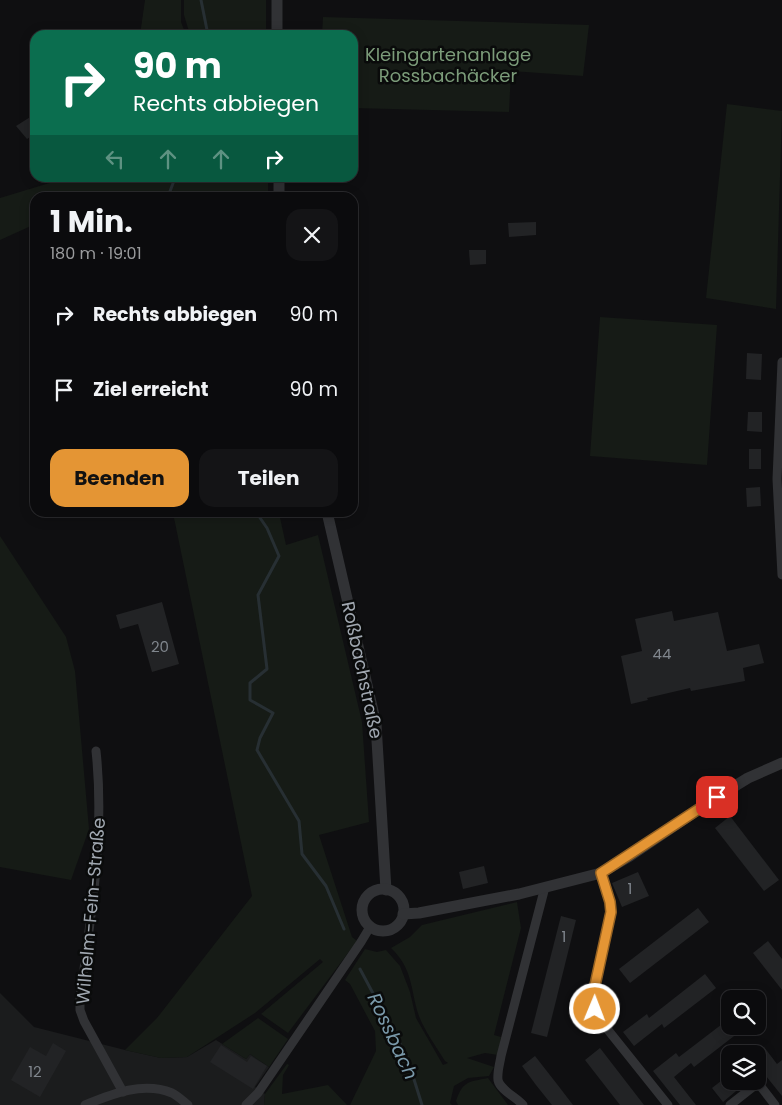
<!DOCTYPE html>
<html lang="de">
<head>
<meta charset="utf-8">
<style>
  body { margin:0; font-family:Poppins,sans-serif; background:#141416; color:#f1f3f6; height:100vh; display:flex; flex-direction:column; font-size:19px; white-space:nowrap }
  * { box-sizing:border-box; margin:0 }
  p { font-size:16px; color:#9a9b9d }
  .icon { flex:none; width:28px; height:28px; fill:none; stroke:currentColor; stroke-width:2; stroke-linecap:round; stroke-linejoin:round }
  .map { position:relative; flex:1; overflow:hidden }
  .side { position:absolute; left:30px; top:192px; width:328px; height:325px; display:flex; flex-direction:column; background:#0b0b0d; border-radius:15px; box-shadow:0 2px 12px #0003,0 0 0 1px #2b2b2e }
  .side>* { flex:none }
  .banner { position:absolute; left:30px; top:30px; width:328px; height:152px; border-radius:15px; box-shadow:0 2px 12px #0003,0 0 0 1px #2b2b2e; background:#0b6e4f; color:#fff; overflow:hidden }
  .fabs { position:absolute; left:721px; top:990px; display:grid; gap:10px }
  .fabs a { display:grid; place-items:center; width:45px; height:45px; border-radius:10px; background:#0b0b0d; box-shadow:0 2px 12px #0003,0 0 0 1px #2b2b2e; font-size:25px }
  .pin { position:absolute; display:grid; place-items:center; width:42px; height:42px; color:#fff; margin:-21px; border-radius:10px; box-shadow:0 2px 8px #0006 }
  .me { position:absolute; width:55px; margin:-28px; rotate:1deg; stroke-linejoin:round; filter:drop-shadow(0 0 4px #0008) }
  .turn { display:flex; align-items:center; gap:18px; height:105px; padding:0 20px; font-size:22px }
  .turn .icon { width:65px; height:65px; stroke-width:2.5 }
  .turn b { display:block; font-size:35px; line-height:42px }
  .lanes { display:flex; align-items:center; height:48px; padding:0 20px; background:#0003; justify-content:center; gap:25px; direction:ltr }
  .lanes .off { opacity:.35 }
  .round { display:grid; place-items:center; flex:none; width:52px; height:52px; border-radius:15px; background:#141416 }
  .head { display:flex; align-items:center; justify-content:space-between; height:85px; padding:0 20px }
  h1 { font-size:30px; font-weight:700; line-height:38px }
  .action { display:flex; gap:10px; margin-top:auto; padding:10px 20px }
  .action a { flex:1; height:58px; border-radius:15px; background:#e49534; color:#111; font-size:20px; font-weight:700; line-height:58px; text-align:center }
  .action a+a { background:#141416; color:#f1f3f6 }
  ul { padding:0; list-style:none }
  li { display:flex; align-items:center; gap:15px; height:75px; padding:0 20px }
  li div { flex:1 }
  li b { display:block; font-size:19px }
  li em { font-style:normal }
  .map>svg:first-child { display:block }
  .built { fill:#1b1c1d }
  .green { fill:#161b16 }
  .lines { fill:none; stroke-linecap:round; stroke-linejoin:round }
  .stream { stroke:#272f33; stroke-width:3 }
  .building { fill:#222325 }
  .minor { stroke:#313235; stroke-width:9 }
  .tertiary { stroke:#313235; stroke-width:11 }
  .route-casing { stroke:#946122; stroke-width:12 }
  .route { stroke:#e49534; stroke-width:9 }
  .labels { text-anchor:middle; stroke-width:5; stroke-linejoin:round; paint-order:stroke }
  .number-label { font-size:15px; fill:#80868d }
  .park-label { font-size:18px; fill:#7b9b79; stroke:#0a0b0b }
  .street-label { font-size:18px; fill:#a1a8b1; stroke:#0a0b0b }
  .water-label { font-size:19px; font-style:italic; fill:#7a99aa; stroke:#0a0b0b }
</style>
</head>
<body>
<div class="map">
<svg width="782" height="1105" viewBox="0 0 782 1105">
  <rect width="100%" height="100%" fill="#0f0f11"/>
  <path class="built" d="M0,993L34,1027L125,1050L161,1058L187,1057L216,1040L246,1059L250,1054L269,1067L255,1087L265,1094L264,1105H0Z"/>
  <g class="green">
    <path d="M145,0H181V22L186,35H140Z"/>
    <path d="M184,0H266V35H190L184,15Z"/>
    <path d="M323,17L589,25L583,76L511,71L509,112L353,108L352,35H322Z"/>
    <path d="M727,104L782,111L776,309L706,298Z"/>
    <path d="M66,178H268V197L35,198V226H31L0,240V198Z"/>
    <path d="M600,317L717,325L707,465L590,456Z"/>
    <path d="M173,513H279L286,545L318,535L362,722L369,822L319,835L352,937L357,941L288,1033L261,1014L323,962L320,959L255,1013L187,1057L161,1058L125,1050L157,1018L252,896Z"/>
    <path d="M0,536L66,637L75,671L89,829L71,880L0,867Z"/>
    <path d="M517,902L521,928L494,1035L501,1037L498,1055L485,1053L467,1058L494,1067L489,1076L468,1078L454,1086L450,1103L452,1105H350L376,1051L375,1031L350,984L345,980L365,949L377,952L386,950L400,966L410,992L416,1018L443,1065L448,1063L445,1061C437,1048 424,1030 419,1016C410,990 414,970 391,948L410,937L422,925Z"/>
    <path d="M258,1018L288,1039L269,1067L250,1054L246,1059L222,1044Z"/>
    <path d="M287,1064L289,1065L283,1075L282,1094L328,1085L347,1105H264L265,1094Z"/>
    <path d="M488,1078L508,1105H458L456,1101C463,1081 468,1082 488,1078Z"/>
  </g>
  <g class="lines">
    <g class="stream">
      <path d="M201,0L208,35"/>
      <path d="M171,198L169,194L175,178"/>
      <path d="M256,512L267,528L279,556L258,595L267,669L250,683V700L273,713L260,738L257,750L299,821L302,854L326,886L344,929"/>
      <path d="M360,969L407,1057L422,1105"/>
    </g>
  </g>
  <g class="building">
    <path d="M35,114V134L27,139L16,126Z"/>
    <path d="M536,222V235L509,237L508,223Z"/>
    <path d="M469,250H486V264L470,265Z"/>
    <path d="M747,353L762,354L761,380L746,379Z"/>
    <path d="M748,412H762V432L747,431Z"/>
    <rect x="749" y="449" width="12" height="20"/>
    <path d="M760,487L761,506L747,507L746,488Z"/>
    <path d="M162,602L179,664L152,672L138,624L120,629L116,615Z"/>
    <path d="M672,611L674,621L718,612L727,651L759,644L764,663L743,668L745,681L691,691L690,688L647,698L648,700L631,704L621,656L642,651L635,619Z"/>
    <path d="M730,816L779,880L764,891L715,828Z"/>
    <path d="M484,866L488,883L463,889L459,872Z"/>
    <path d="M638,872L649,896L622,907L612,883Z"/>
    <path d="M698,908L709,922L630,983L619,969Z"/>
    <path d="M561,916L576,920L547,1037L531,1033Z"/>
    <path d="M768,941L782,959V990L753,953Z"/>
    <path d="M705,974L716,988L664,1028L662,1024L634,1046L623,1032L647,1014L649,1018Z"/>
    <path d="M730,1018V1026H747L694,1067L691,1063L674,1077L696,1105H680L653,1071L676,1053L679,1057Z"/>
    <path d="M53,1043L66,1051L40,1097L11,1080L30,1047L46,1056Z"/>
    <path d="M221,1045L247,1062L251,1056L267,1066L253,1089L210,1062Z"/>
    <path d="M764,1047L777,1064L782,1060V1096L762,1071L758,1074V1053Z"/>
    <path d="M600,1048L627,1083L644,1105H620L585,1060Z"/>
    <path d="M535,1056L560,1088L573,1105H552L536,1085L522,1066Z"/>
    <path d="M730,1074V1081H748L723,1102L712,1088Z"/>
  </g>
  <g class="lines">
    <g class="minor">
      <path d="M782,362L777,479L782,575"/>
      <path d="M96,751C105,833 91,916 80,998V1010L84,1021L123,1092"/>
      <path d="M601,873L610,902L611,912L593,999L595,1009L600,1020L668,1105"/>
      <path d="M85,1105C112,1094 143,1081 172,1093C178,1096 183,1101 188,1105"/>
      <path d="M246,1105L258,1093L361,942L370,927"/>
      <path d="M523,1105C516,1097 500,1090 498,1080C497,1072 500,1063 501,1056L545,887"/>
      <path d="M730,1105L758,1083L775,1105"/>
    </g>
    <g class="tertiary">
      <path d="M277,0V35"/>
      <path d="M279,178V198"/>
      <path d="M327,512L376,724L386,890"/>
      <circle cx="383" cy="910" r="21"/>
      <path d="M403,914L419,913L519,894L601,873L630,856L717,797L748,778L782,763"/>
    </g>
  </g>
  <g class="lines">
    <defs>
      <path id="route" d="M595,1009L592,999L611,912L610,902L601,873L717,797"/>
    </defs>
    <use href="#route" class="route-casing"/>
    <use href="#route" class="route"/>
  </g>
  <g class="labels">
    <g class="number-label">
      <text x="160" y="652">20</text>
      <text x="662" y="659">44</text>
      <text x="630" y="894">1</text>
      <text x="564" y="942">1</text>
      <text x="35" y="1077">12</text>
    </g>
    <g class="park-label">
      <text x="448" y="61">Kleingartenanlage<tspan x="448" dy="21">Rossbachäcker</tspan></text>
    </g>
    <g class="street-label">
      <text transform="translate(362 670) rotate(78)" y="6">Roßbachstraße</text>
      <text transform="translate(91 911) rotate(-85)" y="6">Wilhelm-Fein-Straße</text>
    </g>
    <g class="water-label">
      <text transform="translate(393 1036) rotate(65)" y="7">Rossbach</text>
    </g>
  </g>
</svg>
<div class="fabs">
<a><svg class="icon" aria-label="search" viewBox="0 0 24 24"><circle cx="10" cy="10" r="6"/><path d="M15 15l6 6"/></svg></a>
<a><svg class="icon" aria-label="layers" viewBox="0 0 24 24"><path d="M12 4l9 5-9 5-9-5zM3 14l9 5 9-5"/></svg></a>
</div>
<div class="pin" style="left:717px;top:797px;background:#d93025"><svg class="icon" aria-label="arrive" viewBox="0 0 24 24"><path d="M6 21V4h12l-3 4 3 4H6"/></svg></div>
<svg class="me" style="left:595px;top:1009px" viewBox="-20 -20 40 40"><circle r="17" fill="#e49534" stroke="#fff" stroke-width="3"/><path d="M0-11L8 9 0 5-8 9z" fill="#fff"/></svg>
<div class="banner">
<div class="turn"><svg class="icon" aria-label="right" viewBox="0 0 24 24"><path d="M7 20v-9h11M14 6l5 5-5 5"/></svg><div><b>90 m</b>Rechts abbiegen</div></div>
<div class="lanes"><svg class="icon off" aria-label="left" viewBox="0 0 24 24"><path d="M17 20v-9H6M10 6l-5 5 5 5"/></svg><svg class="icon off" aria-label="ahead" viewBox="0 0 24 24"><path d="M12 20V5M6 11l6-6 6 6"/></svg><svg class="icon off" aria-label="ahead" viewBox="0 0 24 24"><path d="M12 20V5M6 11l6-6 6 6"/></svg><svg class="icon" aria-label="right" viewBox="0 0 24 24"><path d="M7 20v-9h11M14 6l5 5-5 5"/></svg></div>
</div>
<section class="side">
<div class="head"><div><h1>1 Min.</h1><p>180 m · 19:01</p></div><a class="round"><svg class="icon" aria-label="close" viewBox="0 0 24 24"><path d="M6 6l12 12M18 6L6 18"/></svg></a></div>
<ul>
<li><svg class="icon" aria-label="right" viewBox="0 0 24 24"><path d="M7 20v-9h11M14 6l5 5-5 5"/></svg><div><b>Rechts abbiegen</b></div><em>90 m</em></li>
<li><svg class="icon" aria-label="arrive" viewBox="0 0 24 24"><path d="M6 21V4h12l-3 4 3 4H6"/></svg><div><b>Ziel erreicht</b></div><em>90 m</em></li>
</ul>
<div class="action"><a>Beenden</a><a>Teilen</a></div>
</section>
</div>
</body>
</html>
